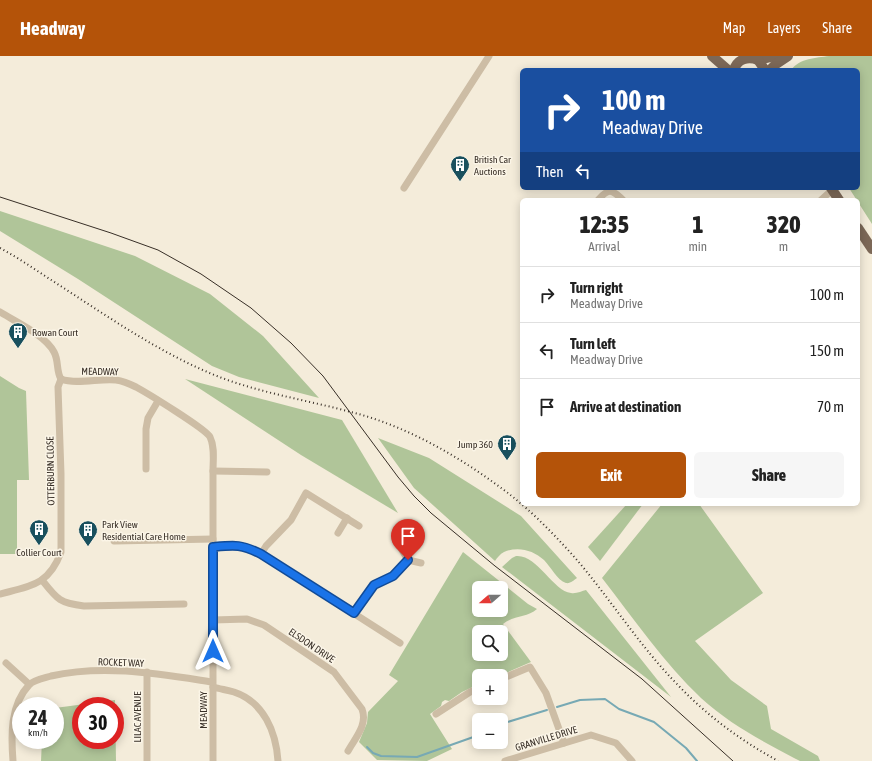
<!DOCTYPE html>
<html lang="en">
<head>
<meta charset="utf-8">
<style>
  body { margin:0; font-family:"Asap Condensed",sans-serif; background:#f6f6f6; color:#222; height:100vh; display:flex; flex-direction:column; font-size:15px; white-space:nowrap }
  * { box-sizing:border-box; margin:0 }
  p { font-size:13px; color:#767676 }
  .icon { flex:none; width:22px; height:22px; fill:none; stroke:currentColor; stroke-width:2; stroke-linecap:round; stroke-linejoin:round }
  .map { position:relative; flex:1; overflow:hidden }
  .drawer { position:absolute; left:520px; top:142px; width:340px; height:308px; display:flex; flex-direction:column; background:#fff; border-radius:6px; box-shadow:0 2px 10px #0003 }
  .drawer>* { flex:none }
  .top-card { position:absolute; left:520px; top:12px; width:340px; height:122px; border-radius:6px; box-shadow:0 2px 10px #0003; background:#1a4fa0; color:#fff; overflow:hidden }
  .needle { width:26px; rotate:250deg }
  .tools { position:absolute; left:472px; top:525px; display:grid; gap:8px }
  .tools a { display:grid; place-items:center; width:36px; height:36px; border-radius:6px; background:#fff; box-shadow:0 2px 10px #0003; font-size:20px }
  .speed { position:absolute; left:12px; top:641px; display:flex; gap:8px; font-size:20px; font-weight:700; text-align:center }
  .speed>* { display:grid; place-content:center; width:52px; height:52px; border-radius:50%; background:#fff; box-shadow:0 2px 10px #0003; line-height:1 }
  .speed small { font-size:10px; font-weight:400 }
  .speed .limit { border:6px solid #d22; background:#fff; color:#111 }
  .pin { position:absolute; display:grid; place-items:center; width:34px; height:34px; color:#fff; margin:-41px -17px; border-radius:50% 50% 50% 0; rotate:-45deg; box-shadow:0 0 4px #0007 }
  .pin .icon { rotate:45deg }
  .me { position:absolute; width:44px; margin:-22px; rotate:0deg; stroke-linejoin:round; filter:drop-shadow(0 0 3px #0008) }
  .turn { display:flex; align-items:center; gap:14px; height:84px; padding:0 16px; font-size:18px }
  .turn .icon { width:52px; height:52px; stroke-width:2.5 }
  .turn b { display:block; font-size:28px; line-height:34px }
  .then { display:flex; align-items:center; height:38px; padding:0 16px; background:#0003; gap:8px; font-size:15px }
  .eta { display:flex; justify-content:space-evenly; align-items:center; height:68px; text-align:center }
  .eta b { font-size:24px; font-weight:800; line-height:28px }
  .cta { display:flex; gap:8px; margin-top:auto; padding:8px 16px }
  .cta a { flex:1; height:46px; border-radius:6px; background:#b45309; color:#fff; font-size:16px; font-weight:800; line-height:46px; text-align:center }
  .cta a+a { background:#f6f6f6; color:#222 }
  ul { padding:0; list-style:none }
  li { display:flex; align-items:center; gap:12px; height:56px; padding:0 16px; border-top:1px solid #e0e0e0 }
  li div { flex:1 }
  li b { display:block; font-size:15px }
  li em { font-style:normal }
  header { display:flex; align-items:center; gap:24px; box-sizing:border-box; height:56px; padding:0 20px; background:#b45309; color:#fff }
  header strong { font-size:19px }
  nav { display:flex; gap:22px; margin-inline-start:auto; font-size:14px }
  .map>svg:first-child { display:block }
  .green { fill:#b0c599; fill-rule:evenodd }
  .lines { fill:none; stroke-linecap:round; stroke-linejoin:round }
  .stream { stroke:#77a9b4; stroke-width:2 }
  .street { stroke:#cdbda5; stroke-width:7 }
  .primary { stroke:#7c6857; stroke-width:10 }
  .tram { stroke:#382f27; stroke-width:1 }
  .rail { stroke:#382f27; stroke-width:2; stroke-dasharray:1 3; stroke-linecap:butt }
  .route-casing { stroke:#114b97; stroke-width:10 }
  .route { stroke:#1a73e8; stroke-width:7 }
  .labels { text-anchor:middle; stroke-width:3; stroke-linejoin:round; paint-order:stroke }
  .poi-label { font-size:10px; fill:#382f27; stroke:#fbf5e7; text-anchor:start }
  .street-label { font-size:10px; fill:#382f27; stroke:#fbf5e7 }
</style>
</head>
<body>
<header>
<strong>Headway</strong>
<nav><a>Map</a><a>Layers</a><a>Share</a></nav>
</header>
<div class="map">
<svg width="872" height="705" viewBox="0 0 872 705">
  <rect width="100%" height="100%" fill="#f4ecda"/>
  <g class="green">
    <path d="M829,0H872V168L849,132H858V14H791C800,2 816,2 829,0Z"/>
    <path d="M0,155L135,200L210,238L263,280L319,342L239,321L212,310L78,223L0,175Z"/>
    <path d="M0,320L19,332L26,335L29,424H17V498H0Z"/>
    <path d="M185,323L342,364L398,457L301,399Z"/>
    <path d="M378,382L429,402L521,460L577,522C574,524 570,528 566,527C557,524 551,511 544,504C533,494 518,490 504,496C500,498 497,502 495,505L414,432Z"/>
    <path d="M627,448H643L600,505L588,491Z"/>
    <path d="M662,448H699L763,537L695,585L731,624L767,650L771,673L818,700L820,705H800L794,702C762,685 728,667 701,642C664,607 634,563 602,522Z"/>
    <path d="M463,496L528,548L537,553C527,562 514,559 503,568L531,606L499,620H479V628L462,636L449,645L445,644L442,646L441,650L430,658L452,693L427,705L377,704L359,686L367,667L368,656L398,625L389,619ZM479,532H501V554H479ZM479,576H501V598H479Z"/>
    <path d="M516,500C537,498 553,535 571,537C576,538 582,535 586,534L671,641L502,511L512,502Z"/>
    <path d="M115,644L116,705H41L42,684H55V652ZM81,650H115V684H81Z"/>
  </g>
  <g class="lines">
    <g class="stream">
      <path d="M557,651L580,644L605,643L619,653L654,666L686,692L697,705"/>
      <path d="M501,668L547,654"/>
      <path d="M367,691L373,697L381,700L417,701L479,679"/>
    </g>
    <g class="street">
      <path d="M404,132L489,0"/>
      <path d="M598,144C609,132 611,133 623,144"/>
      <path d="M821,144L832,134"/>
      <path d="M0,256C16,266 45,279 54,296C59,305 56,315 61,323"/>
      <path d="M61,323C77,329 100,322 116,324C123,325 130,328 136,331C147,337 206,373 210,381C215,391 213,404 213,415V705"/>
      <path d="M146,413V373L148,362L158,345"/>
      <path d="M213,415L267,416"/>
      <path d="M338,477L347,462"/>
      <path d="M114,485L213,483"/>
      <path d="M213,491C235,490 241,488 261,498L400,587"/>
      <path d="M402,494L408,504L421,507"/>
      <path d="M261,498L266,490L291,464L306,437L359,470"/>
      <path d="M42,524C57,543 59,547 84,550L184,548"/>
      <path d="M0,538C31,530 49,529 61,496V418L58,331L61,323"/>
      <path d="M354,557L374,529L393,521L408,504"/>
      <path d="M213,564L247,563L264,569L334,616L362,653C368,669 355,682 348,695"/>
      <path d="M6,607L29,628"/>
      <path d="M501,623L530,611L546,637L564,687"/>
      <path d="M213,631C220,633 227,634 234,636C264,646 276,676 278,705"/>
      <path d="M436,658L470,636L479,632"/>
      <path d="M13,705C11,680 10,649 29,629C33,624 44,622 51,620C104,608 159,618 212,626"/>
      <path d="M147,705V616"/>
      <path d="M505,705L591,679L616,687L632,705"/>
    </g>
    <g class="primary">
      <path d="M712,0L728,14"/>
      <path d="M758,4L775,0"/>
      <path d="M734,14C737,3 748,0 758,4L765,14"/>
      <path d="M770,14L776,8L788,0"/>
      <path d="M831,132L839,144"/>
      <path d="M858,172L872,193"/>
    </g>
    <path class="tram" d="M0,141L111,177L158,194L201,218L251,252L291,287L323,320L398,421L414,440L431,457L495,510L642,623L733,705"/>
    <path class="rail" d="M0,192C15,200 30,210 45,220C97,253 148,290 205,315C254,337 310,344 362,359C410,373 456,399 497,429C527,450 553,477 577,504C611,544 639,589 676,627C706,659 740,684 778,705"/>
  </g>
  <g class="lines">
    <defs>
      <path id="route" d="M213,595V491C235,489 241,488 261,498L354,557L374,529L393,520L408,504"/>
    </defs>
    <use href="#route" class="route-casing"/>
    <use href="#route" class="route"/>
  </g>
  <defs>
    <symbol id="building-pin" viewBox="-11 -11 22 30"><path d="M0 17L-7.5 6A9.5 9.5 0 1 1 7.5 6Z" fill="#19505e" stroke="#fbf5e7"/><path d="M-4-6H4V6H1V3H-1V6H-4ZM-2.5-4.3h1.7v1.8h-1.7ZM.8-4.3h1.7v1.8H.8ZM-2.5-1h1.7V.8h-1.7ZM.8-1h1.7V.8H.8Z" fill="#fff"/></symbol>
  </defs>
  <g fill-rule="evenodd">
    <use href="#building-pin" x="449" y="98" width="22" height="30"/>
    <use href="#building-pin" x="7" y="265" width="22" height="30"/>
    <use href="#building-pin" x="496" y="377" width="22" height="30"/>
    <use href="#building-pin" x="28" y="462" width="22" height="30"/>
    <use href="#building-pin" x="77" y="463" width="22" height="30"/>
  </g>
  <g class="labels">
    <g class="poi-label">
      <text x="474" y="107">British Car<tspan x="474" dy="12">Auctions</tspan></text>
      <text x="32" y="280">Rowan Court</text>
      <text x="493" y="392" text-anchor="end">Jump 360</text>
      <text x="102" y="472">Park View<tspan x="102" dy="12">Residential Care Home</tspan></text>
      <text x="39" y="500" text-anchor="middle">Collier Court</text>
    </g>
    <g class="street-label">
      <text transform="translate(100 315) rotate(1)" y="4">MEADWAY</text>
      <text transform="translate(50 415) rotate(-91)" y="4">OTTERBURN CLOSE</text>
      <text transform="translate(312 589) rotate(34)" y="4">ELSDON DRIVE</text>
      <text transform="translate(121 606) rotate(2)" y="4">ROCKET WAY</text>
      <text transform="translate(203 654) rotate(-90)" y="4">MEADWAY</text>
      <text transform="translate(137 661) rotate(-90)" y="4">LILAC AVENUE</text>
      <text transform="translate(546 682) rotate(-17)" y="4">GRANVILLE DRIVE</text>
    </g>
  </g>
</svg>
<div class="tools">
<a><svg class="needle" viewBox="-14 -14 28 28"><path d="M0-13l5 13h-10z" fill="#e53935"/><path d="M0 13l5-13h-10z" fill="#767676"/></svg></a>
<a><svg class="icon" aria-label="search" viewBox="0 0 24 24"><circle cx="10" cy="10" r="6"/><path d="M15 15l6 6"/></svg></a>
<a>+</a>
<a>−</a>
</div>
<div class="speed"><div>24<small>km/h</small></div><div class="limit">30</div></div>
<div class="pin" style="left:408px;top:504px;background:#d93025"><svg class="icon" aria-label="arrive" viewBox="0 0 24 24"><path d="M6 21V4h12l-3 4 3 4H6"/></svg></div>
<svg class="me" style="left:213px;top:595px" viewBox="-20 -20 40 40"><path d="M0-17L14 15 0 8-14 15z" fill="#1a73e8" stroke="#fff" stroke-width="4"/></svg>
<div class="top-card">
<div class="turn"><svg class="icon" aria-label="right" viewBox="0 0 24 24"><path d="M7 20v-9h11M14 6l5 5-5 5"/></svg><div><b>100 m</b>Meadway Drive</div></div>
<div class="then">Then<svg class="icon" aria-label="left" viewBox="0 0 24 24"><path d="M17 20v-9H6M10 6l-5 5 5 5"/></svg></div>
</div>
<section class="drawer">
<div class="eta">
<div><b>12:35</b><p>Arrival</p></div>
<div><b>1</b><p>min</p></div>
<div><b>320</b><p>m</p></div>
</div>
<ul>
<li><svg class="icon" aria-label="right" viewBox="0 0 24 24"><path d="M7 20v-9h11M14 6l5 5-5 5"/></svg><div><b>Turn right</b><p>Meadway Drive</p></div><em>100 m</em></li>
<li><svg class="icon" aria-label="left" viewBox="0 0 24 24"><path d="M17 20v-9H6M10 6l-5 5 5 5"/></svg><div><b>Turn left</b><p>Meadway Drive</p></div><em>150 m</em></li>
<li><svg class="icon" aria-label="arrive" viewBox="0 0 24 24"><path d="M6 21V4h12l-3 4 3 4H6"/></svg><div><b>Arrive at destination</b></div><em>70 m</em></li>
</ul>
<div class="cta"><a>Exit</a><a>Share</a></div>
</section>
</div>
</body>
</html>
